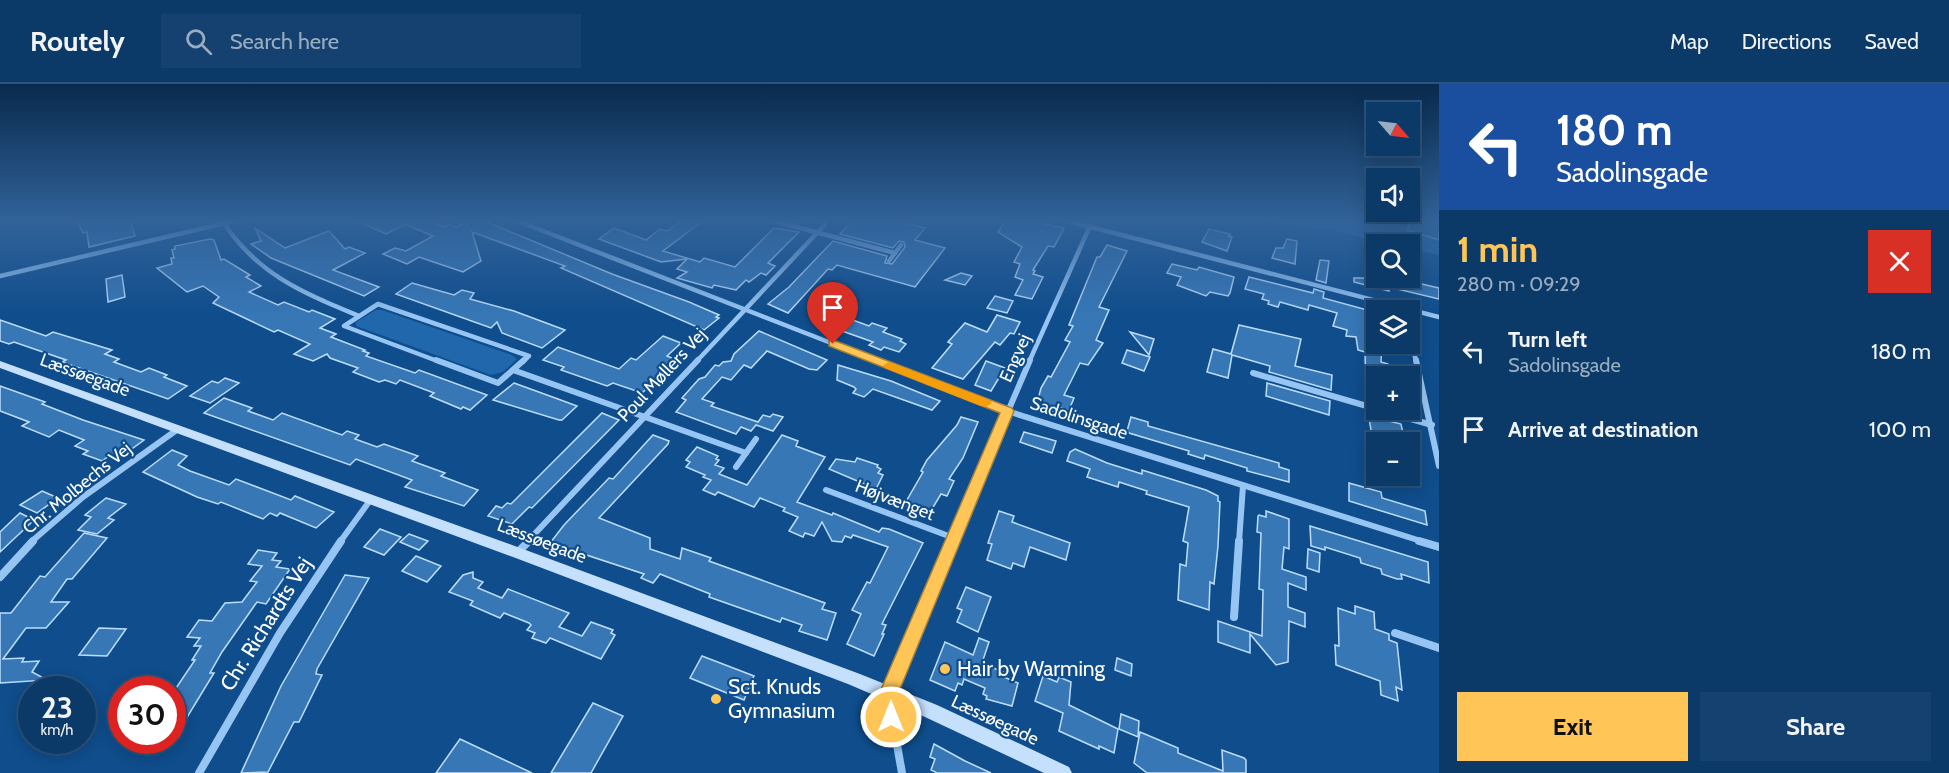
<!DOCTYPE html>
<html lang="en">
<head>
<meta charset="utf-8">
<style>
  body { margin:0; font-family:Cabin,sans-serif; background:#14416f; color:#f1f3f6; height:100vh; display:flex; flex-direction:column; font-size:22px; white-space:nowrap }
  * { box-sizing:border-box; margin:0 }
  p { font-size:20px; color:#9aadc0 }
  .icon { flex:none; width:33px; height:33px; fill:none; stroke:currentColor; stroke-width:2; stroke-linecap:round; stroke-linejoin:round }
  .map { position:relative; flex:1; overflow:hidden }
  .drawer { display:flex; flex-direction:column; background:#0b3a69; width:510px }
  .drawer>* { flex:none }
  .hud { background:#1a4fa0; color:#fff; overflow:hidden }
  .needle { width:39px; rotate:118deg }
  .controls { position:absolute; left:1366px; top:18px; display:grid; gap:12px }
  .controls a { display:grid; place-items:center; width:54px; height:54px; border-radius:0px; background:#0b3a69; box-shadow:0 3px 15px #0003,0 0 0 2px #2b547d; font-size:30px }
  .speed { position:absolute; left:18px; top:592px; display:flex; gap:12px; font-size:30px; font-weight:700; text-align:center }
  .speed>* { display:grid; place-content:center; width:78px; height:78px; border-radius:50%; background:#0b3a69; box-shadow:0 3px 15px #0003,0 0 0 2px #2b547d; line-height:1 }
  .speed small { font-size:15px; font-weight:400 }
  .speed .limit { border:9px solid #d22; background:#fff; color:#111 }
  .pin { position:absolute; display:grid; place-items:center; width:51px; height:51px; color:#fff; margin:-62px -26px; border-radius:50% 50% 50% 0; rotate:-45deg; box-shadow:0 0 6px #0007 }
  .pin .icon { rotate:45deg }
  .me { position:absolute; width:66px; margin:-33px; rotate:0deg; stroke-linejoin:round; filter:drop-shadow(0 0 4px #0008) }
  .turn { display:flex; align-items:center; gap:21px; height:126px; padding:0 18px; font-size:27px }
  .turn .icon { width:78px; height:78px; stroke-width:2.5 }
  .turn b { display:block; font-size:42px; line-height:51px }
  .round { display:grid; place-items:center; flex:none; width:63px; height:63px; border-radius:0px; background:#14416f }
  .overview { display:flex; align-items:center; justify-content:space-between; height:102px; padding:0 18px }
  h1 { font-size:36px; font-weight:700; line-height:45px; color:#ffc557 }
  .cta { display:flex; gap:12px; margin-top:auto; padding:12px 18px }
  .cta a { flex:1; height:69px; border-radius:0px; background:#ffc557; color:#111; font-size:24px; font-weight:700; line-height:69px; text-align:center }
  .cta a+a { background:#14416f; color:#f1f3f6 }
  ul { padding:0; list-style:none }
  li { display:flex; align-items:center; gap:18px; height:78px; padding:0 18px }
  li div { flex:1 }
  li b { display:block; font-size:22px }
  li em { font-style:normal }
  header { display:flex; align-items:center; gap:36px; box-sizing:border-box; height:84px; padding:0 30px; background:#0b3a69; border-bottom:2px solid #2b547d }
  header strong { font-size:28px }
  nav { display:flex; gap:33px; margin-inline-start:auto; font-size:21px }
  .search { width:420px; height:54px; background:#14416f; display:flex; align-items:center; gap:15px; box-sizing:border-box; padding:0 21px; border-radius:0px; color:#9aadc0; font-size:22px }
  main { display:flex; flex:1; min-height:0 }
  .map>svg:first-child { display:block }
  .green { fill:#2067ac }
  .water { fill:#346291; stroke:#87c1f7; stroke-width:1.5 }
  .building { fill:#3777b6; stroke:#bddefe; stroke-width:1.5 }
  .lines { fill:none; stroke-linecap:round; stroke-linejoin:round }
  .street-far2 { stroke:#96c5f3; stroke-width:4.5 }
  .street-far1 { stroke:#96c5f3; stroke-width:6 }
  .street { stroke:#96c5f3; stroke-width:8 }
  .secondary { fill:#c5e0fd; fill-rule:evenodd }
  .route { fill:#ffc557; stroke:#a68039; stroke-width:1.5 }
  .slow { fill:#f59e0b }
  .poi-dot { fill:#ffc557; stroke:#0f4d8c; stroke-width:2 }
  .labels { text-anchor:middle; stroke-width:4.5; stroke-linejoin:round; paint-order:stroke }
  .street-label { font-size:18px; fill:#fff; stroke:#0f4d8c }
  .near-street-label { font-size:21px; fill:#fff; stroke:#0f4d8c }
  .near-poi-label { font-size:21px; fill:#fff; stroke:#0f4d8c; text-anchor:start }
</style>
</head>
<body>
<header>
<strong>Routely</strong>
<div class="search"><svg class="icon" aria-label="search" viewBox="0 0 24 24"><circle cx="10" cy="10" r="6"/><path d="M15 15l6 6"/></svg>Search here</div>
<nav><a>Map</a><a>Directions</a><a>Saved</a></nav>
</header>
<main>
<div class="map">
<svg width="1439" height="689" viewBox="0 0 1439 689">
  <rect width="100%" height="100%" fill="#0f4d8c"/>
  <g class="green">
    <path d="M1262,136H1411L1407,143L1413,149L1439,156V171L1410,165V160H1392L1330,146L1295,144Z"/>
    <path d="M376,226H382L512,271L517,275L503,288L491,291L356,242V238Z"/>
  </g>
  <path class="water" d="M1411,136H1439V156L1407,146Z"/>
  <g class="building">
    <path d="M91,136H130L135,152L89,163L87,148L83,149L78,139Z"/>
    <path d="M355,136H428L444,143L450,141L456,143L471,136H482L612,190L689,218L719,231L716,233L719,234L704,246L561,184L565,182L472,148L481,177L463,188L419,173L407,180L383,170L395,164L406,167L433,152L405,140L386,150Z"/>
    <path d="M682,136H704L663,167L700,178L704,174L735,183L774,144L799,148L768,179L775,182L766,191L761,189L749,198L746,196L736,206L714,201L712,204L677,194L687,188L677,185L687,175L661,178L599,155L614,144L646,156L660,145L667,147Z"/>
    <path d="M853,136H895L925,144L915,156L945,164L915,203L837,181L832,186L828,185L788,229L768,220L789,203L833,157L887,172L885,179L892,180L905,163L904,158L899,157L893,164L840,150Z"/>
    <path d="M1006,136H1025L1064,144L1054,163L1048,162L1033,186L1035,187L1033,190L1043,193L1032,215L1015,211L1023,196L1015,193L1020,180L1014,178L1022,163L998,148Z"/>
    <path d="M255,144L285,164L329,147L345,165L349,163L365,169L333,186L379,203L364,212L271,174L251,160L261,157Z"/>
    <path d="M1209,145L1230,150L1229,152L1232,153L1227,167L1202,158Z"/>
    <path d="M210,155L214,156L221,176L224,175L250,191L246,193L261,202L249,208L278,221L284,218L309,228L312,226L335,235L320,244L336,250L331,253L365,266L363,267L369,269L366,272L415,289L419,286L487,311L470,326L463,323L461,325L430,312L434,309L400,296L396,300L385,296L379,298L353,288L358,284L330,274L327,270L313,277L294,270L310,260L278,246L274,248L213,219L219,213L203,202L187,208L157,184L172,180L171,174H174L172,166L175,165V162Z"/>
    <path d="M1287,155L1297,157L1295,180L1272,174L1276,164H1283Z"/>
    <path d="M1107,161L1127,167L1099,223L1109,226L1096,256L1103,259L1088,281L1080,279L1064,311L1074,314L1069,326L1061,324L1059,329L1036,323L1041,304L1048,292L1051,293L1070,258L1065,256L1073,242L1069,241L1097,173H1100Z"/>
    <path d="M1320,176L1329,177L1326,199L1316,196Z"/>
    <path d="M1172,180L1197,186L1199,183L1234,193L1230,209L1228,212L1210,208L1206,212L1177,201L1181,193L1167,189Z"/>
    <path d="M1376,188L1377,194H1396L1439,204V215L1389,203V207L1354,198V194H1374Z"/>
    <path d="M961,189L972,192L965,201L945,196Z"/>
    <path d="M122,191L125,213L108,218L106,195Z"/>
    <path d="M1249,193L1313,209L1314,205L1324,208L1323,214L1371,227L1368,257L1382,261L1381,278L1388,280L1386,292H1377V320L1366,316L1365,268L1358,266L1356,253L1346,252L1347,246L1333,242L1337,229L1309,221L1308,226L1280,218L1278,223L1268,220L1269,217L1262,215L1264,210L1245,205Z"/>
    <path d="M412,199L454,211L462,206L474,209L470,215L514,227L565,246L542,264L502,249L497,238L491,244L396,210Z"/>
    <path d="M995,212L1013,217L1007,229L987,224Z"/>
    <path d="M828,227L869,242L872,239L887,244L883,248L902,255L900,257L906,260L899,268L884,263L881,266L869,261L873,258L814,237Z"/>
    <path d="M997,231L1020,238L1014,250L1010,249L1000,261L995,258L963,295L932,284L952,260L948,258L965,239L987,248Z"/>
    <path d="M0,236L46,252L53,248L112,266L105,270L119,275L114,278L141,288L149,284L167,291L164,293L187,302L168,315L62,278L66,276L14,258L9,260L0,257Z"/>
    <path d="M1239,241L1301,255L1295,282L1332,291L1331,306L1269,288L1270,282L1232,271L1228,294L1207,288L1213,265L1231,270Z"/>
    <path d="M759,247L827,276L817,286L809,285L767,267L751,284L744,281L731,296L722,293L702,315L714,319L711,322L758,338L763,331L770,333L773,330L783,333L773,347L756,341L751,347L741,343L736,350L676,328L686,316L682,314L699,295L705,293L715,281L719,282L723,278L731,277L734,270Z"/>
    <path d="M1130,248L1154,255L1149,271Z"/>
    <path d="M663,252L681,259L667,272L677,276L642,309L613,299L607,302L561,286L564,283L543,276L558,263L619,285L631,274L636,276Z"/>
    <path d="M1127,266L1150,273L1144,287L1122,279Z"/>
    <path d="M986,277L1005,284L991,307L975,301Z"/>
    <path d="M838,281L891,297L940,317L932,326L873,305L864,313L853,309L856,305L854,303L837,296Z"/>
    <path d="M225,294L239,299L210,319L190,312L212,297L218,299Z"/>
    <path d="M514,299L558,315L577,322L562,336H559L493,316Z"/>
    <path d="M1267,299L1330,317L1329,331L1266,312Z"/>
    <path d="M0,302L45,318L42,320L83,336L144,356L118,375L109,372L102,377L83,370L88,367L75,362L84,356L59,346L49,353L22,342L29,338L0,327Z"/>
    <path d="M224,314L252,324L248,327L273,336L282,329L342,351L347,347L359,351L355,355L377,363L384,360L418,372L412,377L445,389L441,392L478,406L464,422L405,403L412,396L356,375L350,381L204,329Z"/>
    <path d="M1368,328L1377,331V334L1401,340L1405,358H1373Z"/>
    <path d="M602,329L619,336L532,424L529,423L512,440L488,432L496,422L502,424L507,419L511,420Z"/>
    <path d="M961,333L978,338L963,374L949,395L954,397L947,412L941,410L929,430L904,421L923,388L921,387L927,376L957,341Z"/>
    <path d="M1131,333L1148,338V342L1279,379V383L1289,386V398L1247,387V384L1205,371L1204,375L1188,370L1189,367L1129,349L1127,347Z"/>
    <path d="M1024,348L1056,357L1052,369L1020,358Z"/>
    <path d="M653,351L669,357L668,360L599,434L650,454V465L680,475L682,464L711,474L709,477L825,519L822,525L836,529L827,556L799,547L802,541L782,534L780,538L709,513L710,510L660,490L653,499L641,494L644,490L550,459L564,441L609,394L613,395Z"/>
    <path d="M782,351L798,357L796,362L825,373L797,418L832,431L833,429L879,448L882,444L889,445L923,459L882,540L886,541L882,550H884L874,572L847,560L861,530L852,526L867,498L870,499L888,463L853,451L851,454L845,452L842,458L832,457L822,438L814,452L805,449L803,453L789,447L798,433L783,427L785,424L760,414L754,423L718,408L715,411L703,406L711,396L703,393L705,391L686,383L690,378L686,376L697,363L718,372L716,375L719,376L715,381L724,384L719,390L747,401Z"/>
    <path d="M1075,365L1107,379L1142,390V386L1206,406L1218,412V417L1220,418L1218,462L1214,500L1210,498L1209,526L1178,516L1180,480L1186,482L1188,459L1183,457L1189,423L1146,410L1147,407L1119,398L1118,403L1087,393L1090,385L1067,377L1070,368Z"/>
    <path d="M172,366L187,372L178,381L190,387L229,401L236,395L291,416L295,412L334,428L316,444L280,429L277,432L270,429L263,435L221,418L218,420L197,413L143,388Z"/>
    <path d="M857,374L878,381L877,383L881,385L878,389L883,391L876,405L829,385L836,375L855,378Z"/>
    <path d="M1349,399L1381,408L1382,414L1425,427L1427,441L1349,417Z"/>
    <path d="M42,407L58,414L37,429L20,421Z"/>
    <path d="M106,414L126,420L108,434L114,436L97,450L78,446L91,433L85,431Z"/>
    <path d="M999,427L1014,432L1012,438L1070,459L1066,476L1030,463L1024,483L1013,479L1011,485L987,476L992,460L988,459Z"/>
    <path d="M1266,427L1289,435V465L1284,463L1282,485L1306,493V506L1288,499V523L1305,529V543L1289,537L1288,578L1276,581L1250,550V569L1218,558V537L1262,552L1263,506L1259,505L1261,449L1257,448L1258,432L1259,431L1266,433Z"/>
    <path d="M20,429L34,436L0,468V448Z"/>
    <path d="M1310,442L1428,478L1429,499L1401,490L1402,495H1397L1382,490L1381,485L1361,479L1360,474L1325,463V466L1311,462Z"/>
    <path d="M380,445L401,453L384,471L364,463Z"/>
    <path d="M84,449L107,454L72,495H67L51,518H69L46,544H26L3,575L24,574L22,578L39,577L32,588L47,596L0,599V529H11L40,492L45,493Z"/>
    <path d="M409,450L428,457L419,466L400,458Z"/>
    <path d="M1308,465L1320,469L1319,488L1307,484Z"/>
    <path d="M258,466L277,469L272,476L281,477L276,483L290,485L266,520L257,518L222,568L210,589H214L172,658V610L195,576H192L201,562H194L200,554L187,553L199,536L212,537L225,519L242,518L257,498L250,497L262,482L248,480Z"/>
    <path d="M416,472L441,482L427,498L402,487Z"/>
    <path d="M473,488V494L483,498L478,504L502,514L508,505L569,529L559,543L582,552L591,538L613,546L611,549L615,551L601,575L550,554L546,559L532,554L535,549L527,546L531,541L529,539L504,529L500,534L470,521L473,517L449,508L463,491Z"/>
    <path d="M345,491L369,494L317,585L316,590L322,591L299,638H294L268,688L241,689L281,602Z"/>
    <path d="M966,503L991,513L978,548L957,538L962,526L957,524Z"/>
    <path d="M1355,522L1374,528L1375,545L1389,550V556L1397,559L1402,606L1396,603L1398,617L1381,611L1380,597L1336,581L1335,561L1339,562L1338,524L1355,530Z"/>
    <path d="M99,544L126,545L107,572L79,571Z"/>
    <path d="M979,554L989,558L982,579L1005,589L1004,593L1018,599L1012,622L986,615L987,612L983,610L985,604L964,595L962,601L958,599L955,607L930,596L945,558L973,571Z"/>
    <path d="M702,572L754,592L744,616L690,594Z"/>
    <path d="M1117,574L1132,580L1131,592L1115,586Z"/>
    <path d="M1043,592L1057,598L1059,593L1071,598L1069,621L1118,645L1114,669L1099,662V665L1059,647L1063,629L1035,617Z"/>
    <path d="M593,619L623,632L591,689H551Z"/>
    <path d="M1121,630L1139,637L1138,653L1119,645Z"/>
    <path d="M1140,648L1178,664V669L1223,687L1222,666L1244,674L1246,676V689H1147L1134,679Z"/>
    <path d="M460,655L532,689H436Z"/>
    <path d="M934,660L965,677L991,689H937L931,686L935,675L930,673Z"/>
  </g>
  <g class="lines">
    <g class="street-far2">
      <path d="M515,136L880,278"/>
      <path d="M770,136L895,169"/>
      <path d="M1064,136L1439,233"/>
      <path d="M224,139C258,191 304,209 359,232"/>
      <path d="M889,177L901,161"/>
      <path d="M0,192L238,136"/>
      <path d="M1410,248L1416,278"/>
      <path d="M440,278L344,242L378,220L529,272L523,278"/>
      <path d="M696,278L829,136"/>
      <path d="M1029,278L1090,142"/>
    </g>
    <g class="street-far1">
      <path d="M436,276L498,299L524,276"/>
      <path d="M876,276L1007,327L1424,458"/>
      <path d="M1416,276L1439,382"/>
      <path d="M513,286L746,369"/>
      <path d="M1253,289L1377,325"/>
      <path d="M1379,326L1432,341"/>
      <path d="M736,383L756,355"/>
      <path d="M826,406L954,454"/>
      <path d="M31,458L83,413L178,345"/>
      <path d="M340,458L371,415"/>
      <path d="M527,458L698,276"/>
      <path d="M952,458L1030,276"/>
      <path d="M1239,458L1243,402"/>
    </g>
    <g class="street">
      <path d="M1419,457L1439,463"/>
      <path d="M518,468L529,457"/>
      <path d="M0,493L33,457"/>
      <path d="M1234,533L1239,457"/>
      <path d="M1395,549L1439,564"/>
      <path d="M199,689L280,549L341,457"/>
      <path d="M902,689L888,610L952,457"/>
    </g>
    <path class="secondary" d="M0,277L523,465L860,590L937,621L1069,683L1072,689H1044L925,633L848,600L513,473L0,284Z"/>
  </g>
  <linearGradient id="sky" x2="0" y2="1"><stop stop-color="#082a4d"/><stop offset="0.59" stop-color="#316299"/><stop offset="1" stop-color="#316299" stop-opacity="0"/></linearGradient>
  <rect width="1439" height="232" fill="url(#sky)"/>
  <path class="route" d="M833,256L1012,324L1014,327L898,610L901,633L898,640L891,642L884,640L879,610L1000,329L829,262V257Z"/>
  <path class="slow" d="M889,278L990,316L992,319L986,323L981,322L885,284L883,281Z"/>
  <g class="poi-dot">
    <circle cx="945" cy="585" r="6"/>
    <circle cx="716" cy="615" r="6"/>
  </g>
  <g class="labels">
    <g class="street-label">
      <text transform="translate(1015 274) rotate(-66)" y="6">Engvej</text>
      <text transform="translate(85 291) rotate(20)" y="6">Læssøegade</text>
      <text transform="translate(662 291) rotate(-47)" y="6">Poul Møllers Vej</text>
      <text transform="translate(1079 334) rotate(18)" y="6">Sadolinsgade</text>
      <text transform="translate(77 404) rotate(-39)" y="6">Chr. Molbechs Vej</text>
      <text transform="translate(895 416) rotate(21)" y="6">Højvænget</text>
      <text transform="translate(542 457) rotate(21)" y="6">Læssøegade</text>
      <text transform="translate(995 636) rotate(25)" y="6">Læssøegade</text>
    </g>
    <g class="near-street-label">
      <text transform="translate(266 540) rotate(-58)" y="7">Chr. Richardts Vej</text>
    </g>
    <g class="near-poi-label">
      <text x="957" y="592">Hair by Warming</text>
      <text x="728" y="610">Sct. Knuds<tspan x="728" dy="24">Gymnasium</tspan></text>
    </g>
  </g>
</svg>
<div class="controls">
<a><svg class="needle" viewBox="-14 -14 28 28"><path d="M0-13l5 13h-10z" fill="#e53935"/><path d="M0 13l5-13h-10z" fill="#9aadc0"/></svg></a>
<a><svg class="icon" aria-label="sound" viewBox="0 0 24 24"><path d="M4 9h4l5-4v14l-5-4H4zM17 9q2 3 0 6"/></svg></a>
<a><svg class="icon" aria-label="search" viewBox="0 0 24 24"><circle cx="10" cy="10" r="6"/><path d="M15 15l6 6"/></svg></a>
<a><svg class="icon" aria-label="layers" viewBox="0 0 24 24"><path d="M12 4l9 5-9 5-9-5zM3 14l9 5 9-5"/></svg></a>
<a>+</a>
<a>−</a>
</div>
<div class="speed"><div>23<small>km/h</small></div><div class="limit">30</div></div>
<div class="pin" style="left:833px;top:260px;background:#d93025"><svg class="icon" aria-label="arrive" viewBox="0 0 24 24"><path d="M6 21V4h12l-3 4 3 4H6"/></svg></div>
<svg class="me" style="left:891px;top:633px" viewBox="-20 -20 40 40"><circle r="17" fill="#ffc557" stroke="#fff" stroke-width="3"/><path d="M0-11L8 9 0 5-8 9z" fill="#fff"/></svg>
</div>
<section class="drawer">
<div class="hud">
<div class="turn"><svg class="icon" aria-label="left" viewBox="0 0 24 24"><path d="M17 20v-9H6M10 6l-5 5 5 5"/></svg><div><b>180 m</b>Sadolinsgade</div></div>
</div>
<div class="overview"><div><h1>1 min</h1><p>280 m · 09:29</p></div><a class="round" style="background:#d93025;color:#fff"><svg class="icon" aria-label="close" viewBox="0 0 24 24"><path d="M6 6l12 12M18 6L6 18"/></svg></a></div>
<ul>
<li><svg class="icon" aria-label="left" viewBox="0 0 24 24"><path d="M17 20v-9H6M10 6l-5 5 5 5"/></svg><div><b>Turn left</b><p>Sadolinsgade</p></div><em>180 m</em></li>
<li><svg class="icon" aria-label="arrive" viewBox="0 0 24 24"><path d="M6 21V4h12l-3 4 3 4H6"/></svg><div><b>Arrive at destination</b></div><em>100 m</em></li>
</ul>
<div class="cta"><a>Exit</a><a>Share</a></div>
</section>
</main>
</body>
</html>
